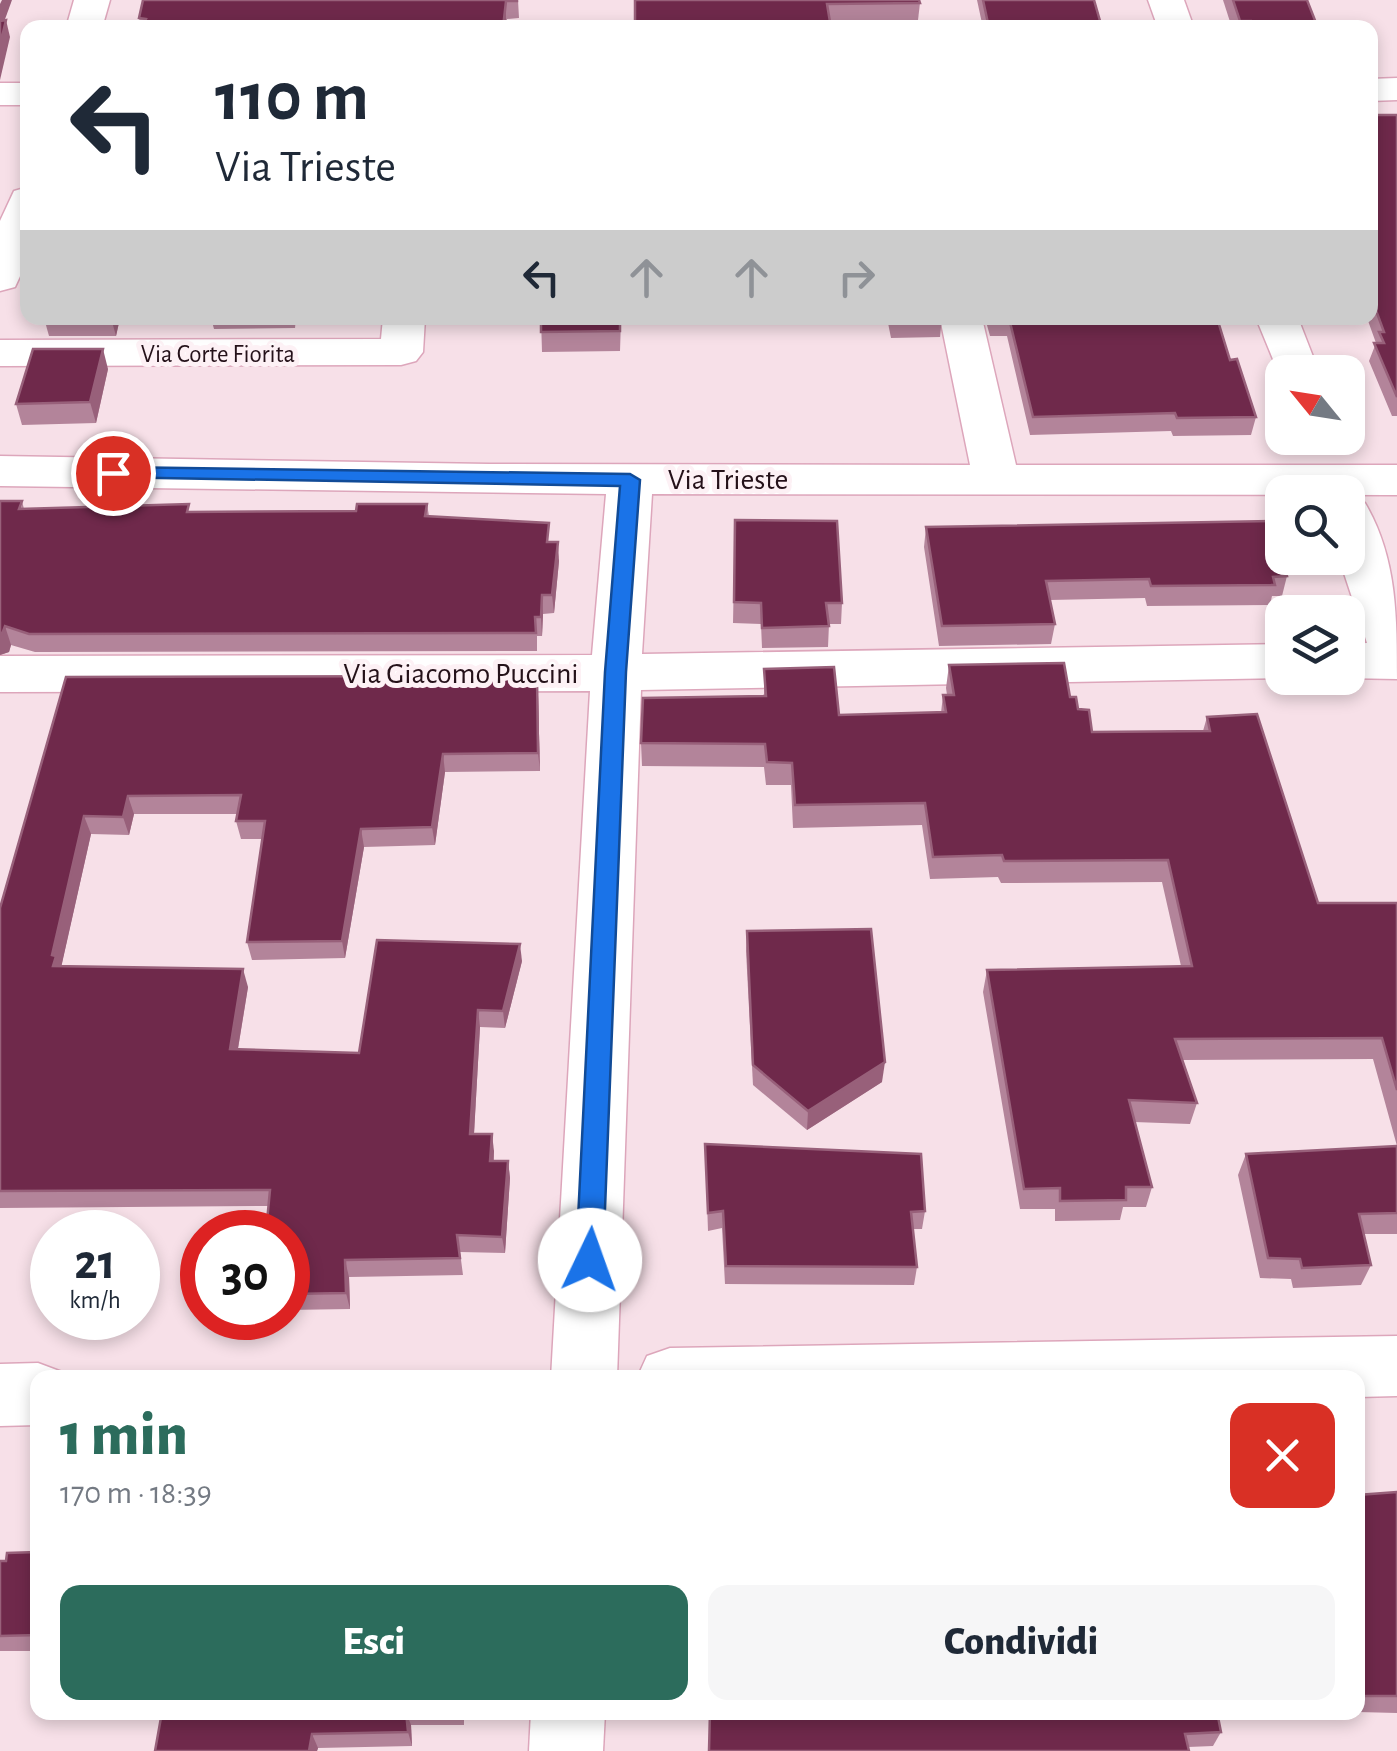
<!DOCTYPE html>
<html lang="it">
<head>
<meta charset="utf-8">
<style>
  body { margin:0; font-family:"Alegreya Sans",sans-serif; background:#f6f6f7; color:#1f2937; height:100vh; display:flex; flex-direction:column; font-size:38px; white-space:nowrap }
  * { box-sizing:border-box; margin:0 }
  p { font-size:32px; color:#747a83 }
  .icon { flex:none; width:55px; height:55px; fill:none; stroke:currentColor; stroke-width:2; stroke-linecap:round; stroke-linejoin:round }
  .map { position:relative; flex:1; overflow:hidden }
  .side { position:absolute; left:30px; top:1370px; width:1335px; height:350px; display:flex; flex-direction:column; background:#fff; border-radius:20px; box-shadow:0 5px 15px #0003 }
  .side>* { flex:none }
  .hud { position:absolute; left:20px; top:20px; width:1358px; height:305px; border-radius:20px; box-shadow:0 5px 15px #0003; background:#fff; color:#1f2937; overflow:hidden }
  .needle { width:65px; rotate:300deg }
  .controls { position:absolute; left:1265px; top:355px; display:grid; gap:20px }
  .controls a { display:grid; place-items:center; width:100px; height:100px; border-radius:20px; background:#fff; box-shadow:0 5px 15px #0003; font-size:50px }
  .speed { position:absolute; left:30px; top:1210px; display:flex; gap:20px; font-size:50px; font-weight:700; text-align:center }
  .speed>* { display:grid; place-content:center; width:130px; height:130px; border-radius:50%; background:#fff; box-shadow:0 5px 15px #0003; line-height:1 }
  .speed small { font-size:25px; font-weight:400 }
  .speed .limit { border:15px solid #d22; background:#fff; color:#111 }
  .pin { position:absolute; display:grid; place-items:center; width:85px; height:85px; color:#fff; margin:-42px; border:5px solid #fff; border-radius:50%; box-shadow:0 2px 10px #0007 }
  .me { position:absolute; width:110px; margin:-55px; rotate:3deg; stroke-linejoin:round; filter:drop-shadow(0 0 8px #0008) }
  .turn { display:flex; align-items:center; gap:35px; height:210px; padding:0 30px; font-size:45px }
  .turn .icon { width:130px; height:130px; stroke-width:2.5 }
  .turn b { display:block; font-size:70px; line-height:85px }
  .lanes { display:flex; align-items:center; height:95px; padding:0 30px; background:#0003; justify-content:center; gap:50px; direction:ltr }
  .lanes .off { opacity:.35 }
  .round { display:grid; place-items:center; flex:none; width:105px; height:105px; border-radius:20px; background:#f6f6f7 }
  .head { display:flex; align-items:center; justify-content:space-between; height:170px; padding:0 30px }
  h1 { font-size:60px; font-weight:800; line-height:75px; color:#2c6c5c }
  .primary-button { display:flex; gap:20px; margin-top:auto; padding:20px 30px }
  .primary-button a { flex:1; height:115px; border-radius:20px; background:#2c6c5c; color:#fff; font-size:40px; font-weight:800; line-height:115px; text-align:center }
  .primary-button a+a { background:#f6f6f7; color:#1f2937 }
  .map>svg:first-child { display:block }
  .lines { fill:none; stroke-linecap:round; stroke-linejoin:round }
  .minor-casing { stroke:#dda6bb; stroke-width:3 }
  .minor { fill:#fff; fill-rule:evenodd }
  .wall { fill:#b3849a }
  .shaded-wall { fill:#98607a }
  .building { fill:#6f294b; stroke:#98607a; stroke-width:2.5 }
  .route { fill:#1a73e8; stroke:#114b97; stroke-width:2.5 }
  .labels { text-anchor:middle; stroke-width:10; stroke-linejoin:round; paint-order:stroke }
  .far-street-label { font-size:25px; fill:#241119; stroke:#fdf1f5 }
  .street-label { font-size:30px; fill:#241119; stroke:#fdf1f5 }
</style>
</head>
<body>
<div class="map">
<svg width="1397" height="1751" viewBox="0 0 1397 1751">
  <rect width="100%" height="100%" fill="#f7e0e8"/>
  <g class="lines">
    <defs>
      <g id="minor">
        <path d="M74,0H110L102,28H66Z"/>
        <path d="M1148,0H1184L1194,28H1158Z"/>
        <path d="M1397,78V100L1370,101V79Z"/>
        <rect x="0" y="83" width="28" height="22"/>
        <path d="M28,187V259L15,287L0,291V221L14,191Z"/>
        <path d="M383,318H425L423,352L416,361L401,365L0,366V340L381,339Z"/>
        <path d="M940,318H982L1016,465H1397V495L652,494L642,654L1282,644V678H1289L641,690L617,1378H551L590,691L0,692V656L592,655L606,494L0,486V456L489,464L970,465Z"/>
        <path d="M1256,318H1298L1319,372H1282V381Z"/>
        <path d="M1348,499L1365,503C1397,557 1397,617 1397,679L1344,678H1348V644L1367,643L1339,558H1348Z"/>
        <path d="M1397,1336V1396L1358,1397V1378H637L647,1356L670,1348Z"/>
        <path d="M38,1363L62,1372L64,1378H38V1425L0,1426V1364Z"/>
        <path d="M531,1712H605L603,1751H529Z"/>
      </g>
    </defs>
    <use href="#minor" class="minor-casing"/>
    <use href="#minor" class="minor"/>
  </g>
  <g class="wall">
    <path d="M518,0L519,18L507,19L506,28H141L139,18Z"/>
    <path d="M635,0L920,3L918,20L830,21Z"/>
    <path d="M977,0H1094L1102,28H983Z"/>
    <path d="M1223,0H1307L1318,28H1232Z"/>
    <path d="M1370,115H1397V416H1392L1369,361L1376,343L1367,318H1370Z"/>
    <path d="M44,318H120L116,336H49Z"/>
    <path d="M211,318H296L295,328L214,329Z"/>
    <path d="M541,318H646V320H621L620,351L542,352Z"/>
    <path d="M887,318H942L940,337L891,338Z"/>
    <path d="M985,318H1217L1230,360L1256,417L1251,435L1173,436L1171,431L1030,435L1007,336H990Z"/>
    <path d="M108,369L96,423L22,425L16,404Z"/>
    <path d="M22,501L24,509L191,512L356,511L427,504L429,516L550,542L559,561L554,613L543,614L542,636H537V651L35,652L11,645L9,652L0,655Z"/>
    <path d="M735,520L842,603L841,624H829L828,647L762,648L761,624L733,623Z"/>
    <path d="M926,527L1287,576L1282,596H1272L1270,605L1147,606L1145,598L1050,600L1055,624L1051,644L939,646L924,547Z"/>
    <path d="M949,665L1070,697L1092,732L1203,731L1207,717L1318,903H1397V1234H1364L1371,1265L1361,1285L1293,1288L1291,1279L1260,1278L1238,1175L1246,1154L1397,1146L1373,1059L1183,1060L1197,1103L1190,1124L1134,1122L1152,1187L1146,1207H1123L1120,1220L1055,1221V1209H1020L983,992L987,970L1181,966L1162,882L1001,883L998,877L930,879L922,825L793,828L791,785H766L764,767L642,766L641,743L764,696V669L839,715L941,713L943,695H947L946,688Z"/>
    <path d="M66,677L538,695L540,771L445,772L435,845L364,847L345,958L252,960L247,942L262,839H241L236,821L238,814H134L129,835L91,834L61,967L248,987L238,1049L359,1053L522,961L505,1028L480,1027L474,1134L494,1151V1161H508L510,1178L505,1253L460,1252L463,1275L349,1277L350,1309L288,1310V1232L269,1206L0,1208V908Z"/>
    <path d="M747,931L882,1082L807,1130L753,1085L746,951Z"/>
    <path d="M705,1144L925,1211L922,1229H913L917,1267L914,1285L725,1284L722,1228L708,1231Z"/>
    <path d="M1397,1492V1713L1358,1712V1495Z"/>
    <path d="M38,1550V1651H0V1561H6L37,1552Z"/>
    <path d="M162,1712H464V1725H411L412,1746L318,1748L317,1751H155Z"/>
    <path d="M1221,1732L1213,1746L1188,1747L709,1751Z"/>
  </g>
  <g class="shaded-wall">
    <path d="M2,0H12L0,33V4Z"/>
    <path d="M506,1V28H503Z"/>
    <path d="M6,20L10,37L0,80V45Z"/>
    <path d="M111,318H120L116,336Z"/>
    <path d="M103,349L108,369L96,423L90,402Z"/>
    <path d="M558,542L559,561L554,613L552,595Z"/>
    <path d="M542,595L543,614L542,636L541,617Z"/>
    <path d="M5,626L11,645L9,652L0,655V634Z"/>
    <path d="M537,676L538,695L540,771L538,753Z"/>
    <path d="M443,754L445,772L435,845L432,827Z"/>
    <path d="M128,796L134,814L129,835L123,817Z"/>
    <path d="M84,816L91,834L61,968L53,966L52,955Z"/>
    <path d="M361,829L364,847L345,958L342,941Z"/>
    <path d="M520,944L522,961L505,1028L503,1011Z"/>
    <path d="M243,969L248,987L235,1066L230,1049Z"/>
    <path d="M478,1010L480,1027L473,1151L470,1134Z"/>
    <path d="M885,1062L882,1082L807,1130L808,1111Z"/>
    <path d="M492,1134L494,1151L492,1177L490,1161Z"/>
    <path d="M508,1161L510,1178L505,1253L502,1237Z"/>
    <path d="M345,1260L349,1277L350,1309L346,1293Z"/>
    <path d="M406,1712L411,1725L412,1746L408,1732Z"/>
    <path d="M312,1734L318,1748L317,1751H309Z"/>
  </g>
  <g class="building">
    <path d="M143,0H517V1H506L503,28H186L180,26V28H142L146,19L139,18Z"/>
    <path d="M635,0H919L920,3L827,4L831,28H635Z"/>
    <path d="M983,0H1094L1102,28H989Z"/>
    <path d="M1233,0H1307L1318,28H1253L1251,21H1240Z"/>
    <path d="M6,20L0,45V21Z"/>
    <path d="M1370,115H1397V397L1374,343H1384L1379,332H1384L1370,294Z"/>
    <path d="M541,318H620V331L541,332Z"/>
    <path d="M892,318H942V319L892,320Z"/>
    <path d="M1009,318H1217L1230,360L1237,359L1256,417L1177,418L1175,413L1033,417Z"/>
    <path d="M33,349H103L90,402L16,404Z"/>
    <path d="M0,501H22L19,509L189,504L187,512L356,511L357,504H427L425,516L549,523L547,542H558L552,595H542L541,617H535L536,633L29,634L5,626L2,634H0Z"/>
    <path d="M735,520L837,521L842,603H826L829,626L762,628L761,603L734,602Z"/>
    <path d="M1274,521L1287,576L1273,577L1275,585L1151,586L1149,579L1046,581L1055,624L942,626L926,527Z"/>
    <path d="M1064,663L1070,697H1076L1078,709L1089,710L1092,732L1210,731L1207,717L1257,714L1318,903H1397V1090L1382,1038L1175,1039L1197,1103L1129,1100L1152,1187H1126V1200L1060,1201V1188L1024,1189L987,970L1192,966L1168,860L1004,861L1002,855L933,857L925,803L795,805L792,763L767,762L765,744L641,743L643,698L766,696L764,669L834,667L839,715L946,712L943,695H954L949,665Z"/>
    <path d="M537,676L538,753L443,754L432,827L361,829L342,941L247,942L265,821H236L241,795L128,796L123,817L84,816L52,955L56,956L53,966L243,969L230,1049L359,1053L377,940L520,944L503,1011L478,1010L470,1134H492L490,1161H508L502,1237L457,1235L460,1258L345,1260L346,1293L288,1294V1232H266L270,1190L0,1191V908L66,677Z"/>
    <path d="M871,929L885,1062L808,1111L753,1065L747,931Z"/>
    <path d="M705,1144L921,1154L925,1211L911,1212L917,1267L726,1266L723,1211L708,1213Z"/>
    <path d="M1397,1146V1213L1359,1214L1371,1265L1302,1268L1300,1259L1268,1258L1246,1154Z"/>
    <path d="M1397,1492V1696H1358V1495Z"/>
    <path d="M38,1550V1635L0,1636V1561H6L7,1553L37,1552Z"/>
    <path d="M162,1712H406L408,1732L312,1734L309,1751H155Z"/>
    <path d="M710,1712H1217L1221,1732L1185,1734L1189,1751H709Z"/>
  </g>
  <path class="route" d="M113,467L630,474L640,480L626,672L603,1260L599,1269L590,1272L580,1269L576,1260L605,672L620,486L106,477V468Z"/>
  <g class="labels">
    <g class="far-street-label">
      <text x="218" y="362">Via Corte Fiorita</text>
    </g>
    <g class="street-label">
      <text x="728" y="489">Via Trieste</text>
      <text x="461" y="683">Via Giacomo Puccini</text>
    </g>
  </g>
</svg>
<div class="controls">
<a><svg class="needle" viewBox="-14 -14 28 28"><path d="M0-13l5 13h-10z" fill="#e53935"/><path d="M0 13l5-13h-10z" fill="#747a83"/></svg></a>
<a><svg class="icon" aria-label="search" viewBox="0 0 24 24"><circle cx="10" cy="10" r="6"/><path d="M15 15l6 6"/></svg></a>
<a><svg class="icon" aria-label="layers" viewBox="0 0 24 24"><path d="M12 4l9 5-9 5-9-5zM3 14l9 5 9-5"/></svg></a>
</div>
<div class="speed"><div>21<small>km/h</small></div><div class="limit">30</div></div>
<div class="pin" style="left:113px;top:473px;background:#d93025"><svg class="icon" aria-label="arrive" viewBox="0 0 24 24"><path d="M6 21V4h12l-3 4 3 4H6"/></svg></div>
<svg class="me" style="left:590px;top:1260px" viewBox="-20 -20 40 40"><circle r="19" fill="#fff"/><path d="M0-13L10 11 0 6-10 11z" fill="#1a73e8"/></svg>
<div class="hud">
<div class="turn"><svg class="icon" aria-label="left" viewBox="0 0 24 24"><path d="M17 20v-9H6M10 6l-5 5 5 5"/></svg><div><b>110 m</b>Via Trieste</div></div>
<div class="lanes"><svg class="icon" aria-label="left" viewBox="0 0 24 24"><path d="M17 20v-9H6M10 6l-5 5 5 5"/></svg><svg class="icon off" aria-label="ahead" viewBox="0 0 24 24"><path d="M12 20V5M6 11l6-6 6 6"/></svg><svg class="icon off" aria-label="ahead" viewBox="0 0 24 24"><path d="M12 20V5M6 11l6-6 6 6"/></svg><svg class="icon off" aria-label="right" viewBox="0 0 24 24"><path d="M7 20v-9h11M14 6l5 5-5 5"/></svg></div>
</div>
<section class="side">
<div class="head"><div><h1>1 min</h1><p>170 m · 18:39</p></div><a class="round" style="background:#d93025;color:#fff"><svg class="icon" aria-label="close" viewBox="0 0 24 24"><path d="M6 6l12 12M18 6L6 18"/></svg></a></div>
<div class="primary-button"><a>Esci</a><a>Condividi</a></div>
</section>
</div>
</body>
</html>
